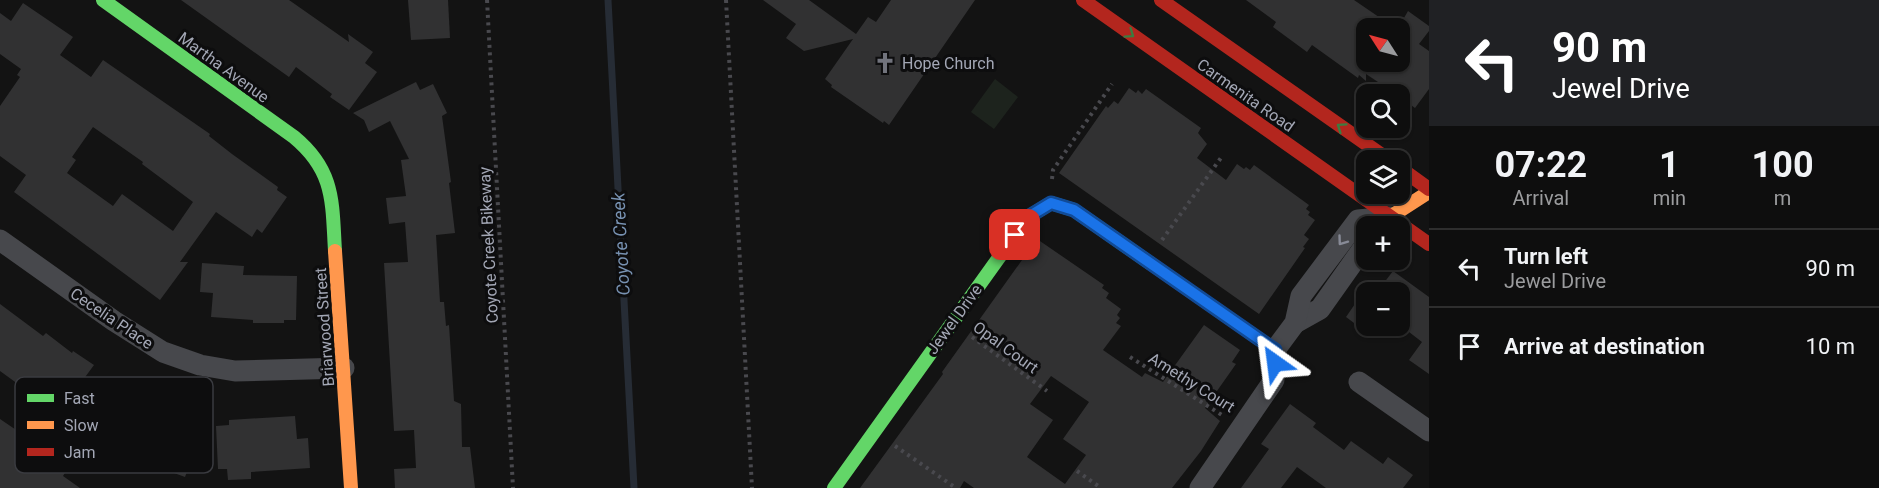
<!DOCTYPE html>
<html lang="en">
<head>
<meta charset="utf-8">
<style>
  body { margin:0; font-family:Roboto,sans-serif; background:#1c1c1c; color:#f1f3f6; height:100vh; display:flex; flex-direction:column; font-size:22px; white-space:nowrap }
  * { box-sizing:border-box; margin:0 }
  p { font-size:20px; color:#9b9c9e }
  .icon { flex:none; width:33px; height:33px; fill:none; stroke:currentColor; stroke-width:2; stroke-linecap:round; stroke-linejoin:round }
  .map { position:relative; flex:1; overflow:hidden }
  .panel { display:flex; flex-direction:column; background:#0e0e0e; width:450px }
  .panel>* { flex:none }
  .top-card { background:#202124; color:#fff; overflow:hidden }
  .needle { width:39px; rotate:306deg }
  .fabs { position:absolute; left:1356px; top:18px; display:grid; gap:12px }
  .fabs a { display:grid; place-items:center; width:54px; height:54px; border-radius:12px; background:#0e0e0e; box-shadow:0 2px 4px #0004,0 0 0 2px #2e2e2e; font-size:30px }
  .pin { position:absolute; display:grid; place-items:center; width:51px; height:51px; color:#fff; margin:-26px; border-radius:12px; box-shadow:0 3px 9px #0006 }
  .me { position:absolute; width:66px; margin:-33px; rotate:329deg; stroke-linejoin:round; filter:drop-shadow(0 0 4px #0008) }
  .turn { display:flex; align-items:center; gap:21px; height:126px; padding:0 24px; font-size:27px }
  .turn .icon { width:78px; height:78px; stroke-width:2.5 }
  .turn b { display:block; font-size:42px; line-height:51px }
  .eta { display:flex; justify-content:space-evenly; align-items:center; height:102px; text-align:center }
  .eta b { font-size:36px; font-weight:700; line-height:42px }
  ul { padding:0; list-style:none }
  li { display:flex; align-items:center; gap:18px; height:78px; padding:0 24px; border-top:2px solid #2e2e2e }
  li div { flex:1 }
  li b { display:block; font-size:22px }
  li em { font-style:normal }
  main { display:flex; flex:1; min-height:0 }
  .map>svg:first-child { display:block }
  .green { fill:#1d231d }
  .lines { fill:none; stroke-linecap:round; stroke-linejoin:round }
  .stream { stroke:#262c35; stroke-width:7 }
  .building { fill:#313132; fill-rule:evenodd }
  .path { stroke:#49494e; stroke-width:4; stroke-dasharray:3 4.5; stroke-linecap:butt }
  .street { stroke:#47484c; stroke-width:21 }
  .fast { stroke:#63d668; stroke-width:14 }
  .slow { stroke:#ff974d; stroke-width:14 }
  .jam { stroke:#b3261e; stroke-width:14 }
  .oneway { stroke:#3c7c40 }
  .oneway2 { stroke:#878a96 }
  .route-casing { stroke:#114b97; stroke-width:15 }
  .route { stroke:#1a73e8; stroke-width:10 }
  .labels { text-anchor:middle; stroke-width:6; stroke-linejoin:round; paint-order:stroke }
  .poi-label { font-size:16px; fill:#a3a7b5; stroke:#0d0d0e; text-anchor:start }
  .street-label { font-size:16px; fill:#a3a7b5; stroke:#0d0d0e }
  .water-label { font-size:18px; font-style:italic; fill:#7892b2; stroke:#0d0d0e }
  .key { fill:#0d0d0e; stroke:#3a3b40; stroke-width:1.5 }
  .key-label { font-size:16px; fill:#a3a7b5 }
</style>
</head>
<body>
<main>
<div class="map">
<svg width="1429" height="488" viewBox="0 0 1429 488">
  <rect width="100%" height="100%" fill="#131313"/>
  <path class="green" d="M995,79L1018,97L994,129L971,112Z"/>
  <g class="lines">
    <path class="stream" d="M608,0L634,488"/>
  </g>
  <g class="building">
    <path d="M181,0H289L349,42L348,34L373,52L365,63L377,72L349,110L330,97L332,94L296,67L289,77Z"/>
    <path d="M408,0H448L450,38L411,40Z"/>
    <path d="M763,0H809L856,34L868,17L876,22L891,0H975L889,125L884,121L883,123L831,87L832,85L825,79L853,39L804,51L786,38L796,24Z"/>
    <path d="M1246,0H1354L1395,28H1366V62H1400V18H1404L1408,11L1429,26V31L1419,44L1429,51V89L1415,108L1400,97V94H1396L1366,74V81L1359,75L1358,78L1312,45L1307,52L1273,27L1276,22Z"/>
    <path d="M23,3L73,37L60,55L91,77L103,60L210,134L209,136L232,154L278,187L277,190L287,197L262,233L257,229L252,237L216,212L180,262H188L160,300L14,192L26,175L0,156V106L20,77L17,75L21,69L0,54V13L11,21ZM93,127L143,162L142,164L193,202L173,231L122,194L113,206L67,173L76,160L72,157Z"/>
    <path d="M416,82L420,90L433,84L447,113L442,116L451,182L449,183L455,233L436,235L440,302H444L446,326L449,325L454,401L461,404L462,447H470L475,488H395L394,469L416,468L414,430L394,431L384,263L408,262L405,222L389,224L386,198L406,196L401,160L409,159L390,121L369,132L364,120L353,113Z"/>
    <path d="M1129,88L1136,93L1138,90L1142,94L1146,89L1201,128L1198,133L1207,144L1197,158L1226,180L1237,164L1244,169L1246,167L1250,170L1254,165L1309,205L1306,209L1310,212L1308,215L1315,220L1304,235L1309,239L1303,247L1305,248L1259,314L1059,173L1106,106L1108,108L1114,101L1118,104Z"/>
    <path d="M1037,239L1104,285L1102,288L1109,293L1106,298L1121,309L1117,315L1120,318L1116,323L1121,326L1103,350L1142,377L1145,373L1163,382L1204,325L1240,350L1232,362L1236,364L1205,408L1220,421L1201,451L1172,488H974L964,481L960,488H860L943,374L942,372ZM1051,376L1089,402L1063,439L1086,455L1065,484L1027,457L1053,420L1030,404Z"/>
    <path d="M202,263L244,266L243,275L297,276L296,320H284V323H253V320L211,317L213,293L200,292Z"/>
    <path d="M1393,271L1429,297V374L1409,360L1422,342L1400,325V292H1377Z"/>
    <path d="M1366,288V332L1346,317Z"/>
    <path d="M0,304L43,336L46,333L72,353L73,351L94,365L80,384L117,410L125,388L189,411L183,427L204,426L185,477L114,451L117,442L73,426L49,459L66,471L63,476L80,488H0V419L25,436L45,409L37,403L40,400L0,371Z"/>
    <path d="M1290,404L1316,423L1313,427L1344,450L1351,441L1383,464L1388,457L1413,475L1403,488H1326L1297,467L1281,488H1241L1269,449L1261,444Z"/>
    <path d="M295,416L297,439L308,438L310,468L251,472V479L228,480L227,469H218L216,426L229,425V420Z"/>
  </g>
  <g class="lines">
    <g class="path">
      <path d="M487,0L513,488"/>
      <path d="M726,0L752,488"/>
      <path d="M1052,179L1053,170L1112,84"/>
      <path d="M1162,240L1223,155"/>
      <path d="M972,337L1047,391"/>
      <path d="M1130,357L1225,417"/>
      <path d="M895,446L956,488"/>
      <path d="M1077,471L1101,488"/>
    </g>
    <g class="street">
      <path d="M0,240L114,321L163,352L200,365L235,371L344,368"/>
      <path d="M1295,323L1320,309L1366,244"/>
      <path d="M1359,382L1429,431"/>
      <path d="M1200,488L1274,380L1275,350L1295,323L1301,296L1358,220L1390,217"/>
    </g>
    <g class="fast">
      <path d="M103,0L294,137C335,171 332,202 335,251"/>
      <path d="M834,488L1028,217L1051,203L1074,210L1150,263"/>
    </g>
    <g class="slow">
      <path d="M1390,217L1429,192"/>
      <path d="M335,251L351,488"/>
    </g>
    <g class="jam">
      <path d="M1083,0L1429,244"/>
      <path d="M1161,0L1389,160"/>
      <path d="M1400,168L1429,189"/>
      <path d="M1150,263L1275,350"/>
    </g>
  </g>
  <defs><path id="oneway-chevron" d="M-2-3.5L2.5 0L-2 3.5" fill="none" stroke-width="1.6" stroke-linecap="round" stroke-linejoin="round" transform="scale(1.5)"/></defs>
  <g class="oneway">
    <use href="#oneway-chevron" transform="translate(1130 34) rotate(35)"/>
    <use href="#oneway-chevron" transform="translate(1341 127) rotate(-145)"/>
  </g>
  <use class="oneway2" href="#oneway-chevron" transform="translate(1342 241) rotate(126)"/>
  <g class="lines">
    <defs>
      <path id="route" d="M1015,235L1028,217L1051,203L1074,210L1275,350V363"/>
    </defs>
    <use href="#route" class="route-casing"/>
    <use href="#route" class="route"/>
  </g>
  <defs>
    <symbol id="church-bare" viewBox="-9 -9 18 18"><path d="M-1.2-6h2.4v3.5h3.3v2.4h-3.3V6h-2.4V-.1h-3.3v-2.4h3.3Z" fill="#71737c" stroke="#0d0d0e" stroke-width="2.5" paint-order="stroke"/></symbol>
  </defs>
  <g fill-rule="evenodd">
    <use href="#church-bare" x="870" y="48" width="30" height="30"/>
  </g>
  <g class="labels">
    <g class="poi-label">
      <text x="902" y="69">Hope Church</text>
    </g>
    <g class="street-label">
      <text transform="translate(224 67) rotate(36)" y="6">Martha Avenue</text>
      <text transform="translate(1246 95) rotate(35)" y="6">Carmenita Road</text>
      <text transform="translate(488 245) rotate(-93)" y="6">Coyote Creek Bikeway</text>
      <text transform="translate(112 318) rotate(34)" y="6">Cecelia Place</text>
      <text transform="translate(954 319) rotate(-54)" y="6">Jewel Drive</text>
      <text transform="translate(324 327) rotate(-94)" y="6">Briarwood Street</text>
      <text transform="translate(1006 347) rotate(36)" y="6">Opal Court</text>
      <text transform="translate(1192 382) rotate(32)" y="6">Amethy Court</text>
    </g>
    <g class="water-label">
      <text transform="translate(621 244) rotate(-93)" y="6">Coyote Creek</text>
    </g>
  </g>
  <rect x="15" y="377" width="198" height="96" rx="9" class="key"/>
  <rect x="27" y="394" width="27" height="8" fill="#63d668"/>
  <rect x="27" y="421" width="27" height="8" fill="#ff974d"/>
  <rect x="27" y="448" width="27" height="8" fill="#b3261e"/>
  <g class="key-label">
    <text x="64" y="404">Fast</text>
    <text x="64" y="431">Slow</text>
    <text x="64" y="458">Jam</text>
  </g>
</svg>
<div class="fabs">
<a><svg class="needle" viewBox="-14 -14 28 28"><path d="M0-13l5 13h-10z" fill="#e53935"/><path d="M0 13l5-13h-10z" fill="#9b9c9e"/></svg></a>
<a><svg class="icon" aria-label="search" viewBox="0 0 24 24"><circle cx="10" cy="10" r="6"/><path d="M15 15l6 6"/></svg></a>
<a><svg class="icon" aria-label="layers" viewBox="0 0 24 24"><path d="M12 4l9 5-9 5-9-5zM3 14l9 5 9-5"/></svg></a>
<a>+</a>
<a>−</a>
</div>
<div class="pin" style="left:1015px;top:235px;background:#d93025"><svg class="icon" aria-label="arrive" viewBox="0 0 24 24"><path d="M6 21V4h12l-3 4 3 4H6"/></svg></div>
<svg class="me" style="left:1275px;top:363px" viewBox="-20 -20 40 40"><path d="M0-17L14 15 0 8-14 15z" fill="#1a73e8" stroke="#fff" stroke-width="4"/></svg>
</div>
<section class="panel">
<div class="top-card">
<div class="turn"><svg class="icon" aria-label="left" viewBox="0 0 24 24"><path d="M17 20v-9H6M10 6l-5 5 5 5"/></svg><div><b>90 m</b>Jewel Drive</div></div>
</div>
<div class="eta">
<div><b>07:22</b><p>Arrival</p></div>
<div><b>1</b><p>min</p></div>
<div><b>100</b><p>m</p></div>
</div>
<ul>
<li><svg class="icon" aria-label="left" viewBox="0 0 24 24"><path d="M17 20v-9H6M10 6l-5 5 5 5"/></svg><div><b>Turn left</b><p>Jewel Drive</p></div><em>90 m</em></li>
<li><svg class="icon" aria-label="arrive" viewBox="0 0 24 24"><path d="M6 21V4h12l-3 4 3 4H6"/></svg><div><b>Arrive at destination</b></div><em>10 m</em></li>
</ul>
</section>
</main>
</body>
</html>
